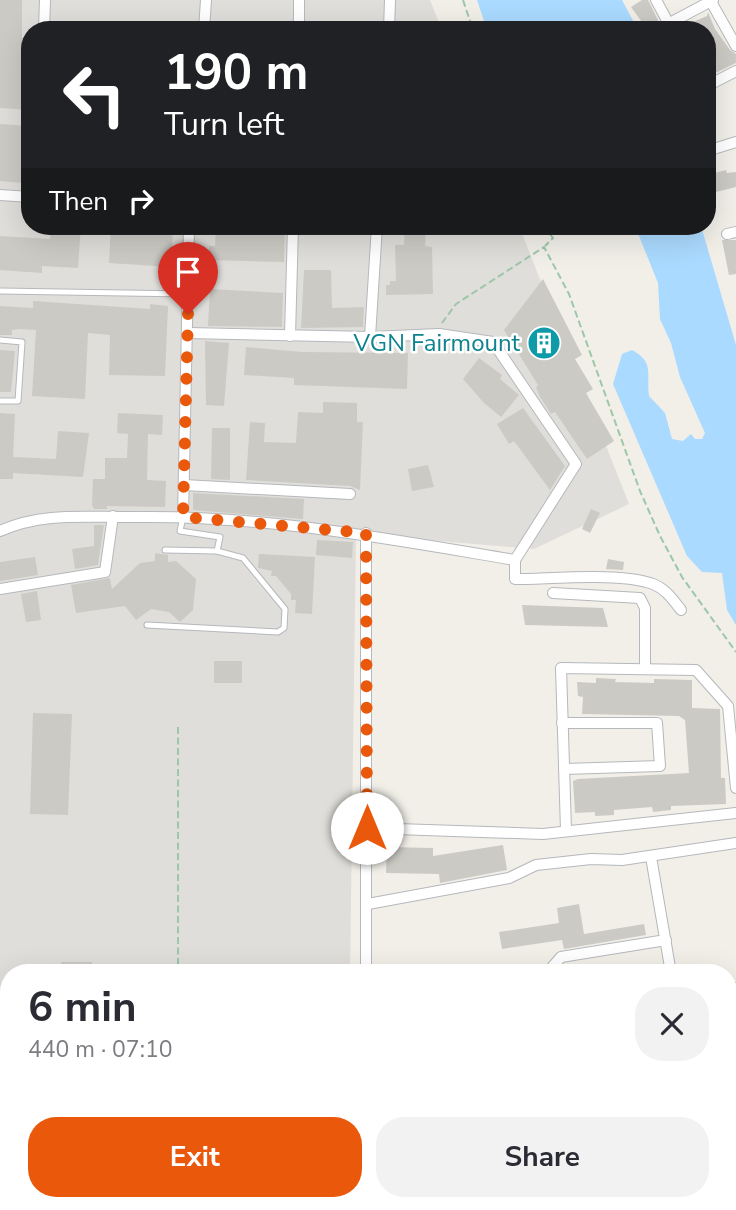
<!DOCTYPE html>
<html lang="en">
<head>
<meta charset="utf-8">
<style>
  body { margin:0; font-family:"Nunito Sans",sans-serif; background:#f2f2f3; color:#2b2b33; height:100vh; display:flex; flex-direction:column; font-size:26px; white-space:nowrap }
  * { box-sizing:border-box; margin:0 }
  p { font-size:23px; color:#7c7c81 }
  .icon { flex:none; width:38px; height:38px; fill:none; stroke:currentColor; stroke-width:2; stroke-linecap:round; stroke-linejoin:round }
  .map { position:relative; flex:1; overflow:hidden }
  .details { position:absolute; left:0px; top:964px; width:737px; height:247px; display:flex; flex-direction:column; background:#fff; border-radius:28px 28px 0 0; box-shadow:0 7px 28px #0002 }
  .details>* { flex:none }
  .top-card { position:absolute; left:21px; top:21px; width:695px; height:214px; border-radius:28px; box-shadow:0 7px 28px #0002; background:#202124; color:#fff; overflow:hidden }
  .pin { position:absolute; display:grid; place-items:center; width:60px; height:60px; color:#fff; margin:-72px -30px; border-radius:50% 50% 50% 0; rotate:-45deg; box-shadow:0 0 7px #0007 }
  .pin .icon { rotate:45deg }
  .me { position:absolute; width:77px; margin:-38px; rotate:0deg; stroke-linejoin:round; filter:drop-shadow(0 0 5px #0008) }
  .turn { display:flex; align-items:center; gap:24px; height:147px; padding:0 28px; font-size:32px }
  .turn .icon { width:91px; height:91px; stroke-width:2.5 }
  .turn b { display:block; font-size:49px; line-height:60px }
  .then { display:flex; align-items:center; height:66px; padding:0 28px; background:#0003; gap:14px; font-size:26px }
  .round { display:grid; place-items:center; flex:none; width:74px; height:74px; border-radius:28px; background:#f2f2f3 }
  .overview { display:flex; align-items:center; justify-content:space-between; height:119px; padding:0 28px }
  h1 { font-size:42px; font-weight:700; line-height:52px }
  .cta { display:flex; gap:14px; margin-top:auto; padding:14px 28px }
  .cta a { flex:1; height:80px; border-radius:28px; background:#ea580c; color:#fff; font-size:28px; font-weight:700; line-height:80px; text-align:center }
  .cta a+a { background:#f2f2f3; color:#2b2b33 }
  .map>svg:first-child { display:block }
  .industrial { fill:#e0deda }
  .water { fill:#aadaff }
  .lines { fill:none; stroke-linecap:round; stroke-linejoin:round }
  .stream { stroke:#aadaff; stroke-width:3.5 }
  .building { fill:#cccac5 }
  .lane-casing { stroke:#b5b8bc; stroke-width:7 }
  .street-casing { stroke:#b5b8bc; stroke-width:12 }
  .secondary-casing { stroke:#b6babf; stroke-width:16 }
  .path { stroke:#9cc7a9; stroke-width:2; stroke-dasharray:7 3.5; stroke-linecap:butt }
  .lane { stroke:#fff; stroke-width:5 }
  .street { stroke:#fff; stroke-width:10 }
  .secondary { stroke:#fff; stroke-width:14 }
  .route { stroke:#ea580c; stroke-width:12; stroke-dasharray:0 21.6 }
  .labels { text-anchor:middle; stroke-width:5; stroke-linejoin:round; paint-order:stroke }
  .culture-label { font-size:24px; fill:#0d838f; stroke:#fff; text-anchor:end }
</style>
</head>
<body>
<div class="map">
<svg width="736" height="1210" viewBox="0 0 736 1210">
  <rect width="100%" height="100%" fill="#f1efe8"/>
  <path class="industrial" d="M0,0H430L442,30H30V226H519L629,504L534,549L356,534L350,973H9V1129H0Z"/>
  <g class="water">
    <path d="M477,0H622L638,30H487Z"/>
    <path d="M635,226H701L736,345V625L727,610L722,573L702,572L687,556L613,384L622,354L632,350C655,362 646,375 649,396L665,413L672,439L683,441L691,434L695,439H702L705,433L680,377L671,343L660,319L658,283Z"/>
  </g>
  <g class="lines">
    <g class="stream">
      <path d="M728,1041H736"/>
      <path d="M621,1210L634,1202"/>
    </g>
  </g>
  <g class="building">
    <path d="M0,0H22V77H30V110L0,108Z"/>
    <path d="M642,0H648L659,22L647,29L631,7Z"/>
    <path d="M708,12L715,29L730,50L736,54V63L707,77V30H696L693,22L707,16Z"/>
    <path d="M0,124L30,126L29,146H24L22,183L0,181Z"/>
    <path d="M726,170L727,173L736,172V187L708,194L707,175Z"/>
    <path d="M51,226H81L78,268L42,266V273L0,270V236L50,239Z"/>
    <path d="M111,226H173L171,267L109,263Z"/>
    <path d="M216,226H285L284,262L208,260L209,246H215Z"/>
    <path d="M405,226H426L425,246L432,247L433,294L386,295V285H390V281H396L395,245H404Z"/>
    <path d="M722,240H736V274L729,275Z"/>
    <path d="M304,270H331L332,308L364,307L363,327L301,328Z"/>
    <path d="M543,279L582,355L575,359L593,389L586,393L614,441L587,459L555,412L551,414L540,397L536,387L538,385L504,330Z"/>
    <path d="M210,289L283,293L282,327L208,326Z"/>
    <path d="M33,301L150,309V304L168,306L165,376L109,375L110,335L88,333L85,399L32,396L36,330L20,329L12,330V335H0V306L33,308Z"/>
    <path d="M205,341L229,343L224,406L206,405Z"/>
    <path d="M246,347L302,352L408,353L407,389L294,385V378L244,375Z"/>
    <path d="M0,350L15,351L11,392H0Z"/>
    <path d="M479,358L502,375L500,379L519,395L501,417L484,403L463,379Z"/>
    <path d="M323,402L357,403V422H363L360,490L350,486L246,480L250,422L265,423L264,442L296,443L298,412L323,413Z"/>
    <path d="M523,408L565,466L550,490L514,441L509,444L497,424Z"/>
    <path d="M0,413L15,414L13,457L56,459L58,431L89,433L83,477L13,473V479H0Z"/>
    <path d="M118,413L163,415L162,435L148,434L147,480L166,481L165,507L107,506V509H94L92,505L93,479H105V458H127L128,434L117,433Z"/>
    <path d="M212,428H230V480L211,479Z"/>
    <path d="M428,465L434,487L412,491L408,469Z"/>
    <path d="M193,493L304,499L303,519L193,510Z"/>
    <path d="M591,509L600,513L590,533L582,529Z"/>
    <path d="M94,525H104L98,565L75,569L72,549L94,546Z"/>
    <path d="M317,540L353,542L352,558L316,555Z"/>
    <path d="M155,553L168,555V562L176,561L196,579L193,610L180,622L169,612L151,609L136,620L125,606L76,613L71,585L110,578L112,589L140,563L155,561Z"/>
    <path d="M259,554L315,557L312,614L295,613L296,600H291V594L276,576H271L272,571L258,568Z"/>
    <path d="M35,557L38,575L0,581V562Z"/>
    <path d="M608,559L624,562L623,570L606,569Z"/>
    <path d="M37,591L41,620L26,622L21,594Z"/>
    <path d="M522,605L603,608L608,627L525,625Z"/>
    <rect x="214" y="661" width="28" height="22"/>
    <path d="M596,678L616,679L615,682L654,683V679L692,680V708L720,709L721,778H725L726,804L671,806V810L653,812L652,807L614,810V815L595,816V812L575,813L573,781L578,779L689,773L685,720L679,716L582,714L583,697L578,696L577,682L596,683Z"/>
    <path d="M33,713L72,714L68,815L30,814Z"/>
    <path d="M503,845L507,870L440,883L439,874L386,873L387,847L433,848V856Z"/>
    <path d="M579,904L584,934L644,924L646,935L564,949L562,940L502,949L499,932L559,923L557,908Z"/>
    <rect x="61" y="962" width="31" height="11"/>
    <rect x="0" y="1038" width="9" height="53"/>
    <path d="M0,1169L9,1170V1202H46V1210H0Z"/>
    <rect x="91" y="1202" width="68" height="8"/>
    <path d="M440,1202H480V1210H441Z"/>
  </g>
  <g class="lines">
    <defs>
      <g id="lane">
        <path d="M0,291L188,294"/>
        <path d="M0,340L22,342L18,401H0"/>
        <path d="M165,550L217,551"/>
        <path d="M147,625L278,632L284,628L285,609L243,558L217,551L220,537L180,531L183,517"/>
        <path d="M5,1142L9,1114"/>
      </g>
      <g id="street">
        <path d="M656,0L671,28"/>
        <path d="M710,0L736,46"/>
        <path d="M668,24L713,0"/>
        <path d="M44,30L45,0"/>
        <path d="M204,30L206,0"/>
        <path d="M299,30V0"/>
        <path d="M389,30L390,0"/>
        <path d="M707,86L736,71"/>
        <path d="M707,151L736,142"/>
        <path d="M0,195L30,197"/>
        <path d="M727,234L736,232"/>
        <path d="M290,336L293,226"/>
        <path d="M370,337L377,226"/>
        <path d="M184,485L350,494"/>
        <path d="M183,517L189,226"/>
        <path d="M0,531C44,511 89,518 136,517C263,515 389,539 515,560L576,464L493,342L439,334L370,337L188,333"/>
        <path d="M366,533V973"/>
        <path d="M515,560V579C550,579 623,572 653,584C666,589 673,600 681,610"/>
        <path d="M0,589L105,572L113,516"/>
        <path d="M553,593L640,598L645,608V669"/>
        <path d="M562,723H657L660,766L564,769"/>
        <path d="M367,828L543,834L736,813"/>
        <path d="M566,830L561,668L696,670L728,706L736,788"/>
        <path d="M651,857L671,973"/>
        <path d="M368,904L509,878L536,865L591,859L622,860L736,843"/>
        <path d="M547,973L561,957L666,940"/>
        <path d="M728,989L736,988"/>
        <path d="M728,1133L736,1139"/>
        <path d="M728,1175L736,1171"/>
        <path d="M418,1202L419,1210"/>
        <path d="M83,1210V1202"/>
        <path d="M490,1210L491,1202"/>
        <path d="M656,1210L659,1202"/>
        <path d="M678,1210L681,1202"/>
      </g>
      <g id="secondary">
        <path d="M0,1142H9"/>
        <path d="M363,1210V1202"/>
      </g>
    </defs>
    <use href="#lane" class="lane-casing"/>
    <use href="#street" class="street-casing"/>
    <use href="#secondary" class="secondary-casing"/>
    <g class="path">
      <path d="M463,0L473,30"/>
      <path d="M544,226L553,238L545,246"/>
      <path d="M442,323L456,304L544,247L569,294L640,491L660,536L682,577L736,652"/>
      <path d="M178,727V973"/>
    </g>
    <use href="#lane" class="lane"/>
    <use href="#street" class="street"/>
    <use href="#secondary" class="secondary"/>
  </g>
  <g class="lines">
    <path class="route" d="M188,314L183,517L366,533L367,828"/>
  </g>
  <defs>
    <symbol id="building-disc" viewBox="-11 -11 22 22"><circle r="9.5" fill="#0f9aa8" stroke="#fff"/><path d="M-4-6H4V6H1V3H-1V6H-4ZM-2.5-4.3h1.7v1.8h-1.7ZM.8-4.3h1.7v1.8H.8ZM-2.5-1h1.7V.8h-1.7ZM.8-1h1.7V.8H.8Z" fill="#fff"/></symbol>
  </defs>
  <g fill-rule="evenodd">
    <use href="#building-disc" x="525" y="324" width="38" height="38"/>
  </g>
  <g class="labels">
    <g class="culture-label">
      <text x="520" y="351">VGN Fairmount</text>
    </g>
  </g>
</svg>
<div class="pin" style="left:188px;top:314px;background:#d93025"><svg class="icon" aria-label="arrive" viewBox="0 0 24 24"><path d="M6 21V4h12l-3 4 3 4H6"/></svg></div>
<svg class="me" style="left:367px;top:828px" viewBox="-20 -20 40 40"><circle r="19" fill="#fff"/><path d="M0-13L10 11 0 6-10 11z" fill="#ea580c"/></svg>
<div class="top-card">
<div class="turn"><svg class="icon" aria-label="left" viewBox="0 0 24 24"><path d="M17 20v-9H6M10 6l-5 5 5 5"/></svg><div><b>190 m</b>Turn left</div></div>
<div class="then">Then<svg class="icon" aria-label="right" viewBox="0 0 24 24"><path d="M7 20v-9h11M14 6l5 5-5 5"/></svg></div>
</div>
<section class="details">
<div class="overview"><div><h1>6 min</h1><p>440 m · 07:10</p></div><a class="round"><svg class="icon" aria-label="close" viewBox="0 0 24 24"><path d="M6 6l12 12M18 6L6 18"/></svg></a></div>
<div class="cta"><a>Exit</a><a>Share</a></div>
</section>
</div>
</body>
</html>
